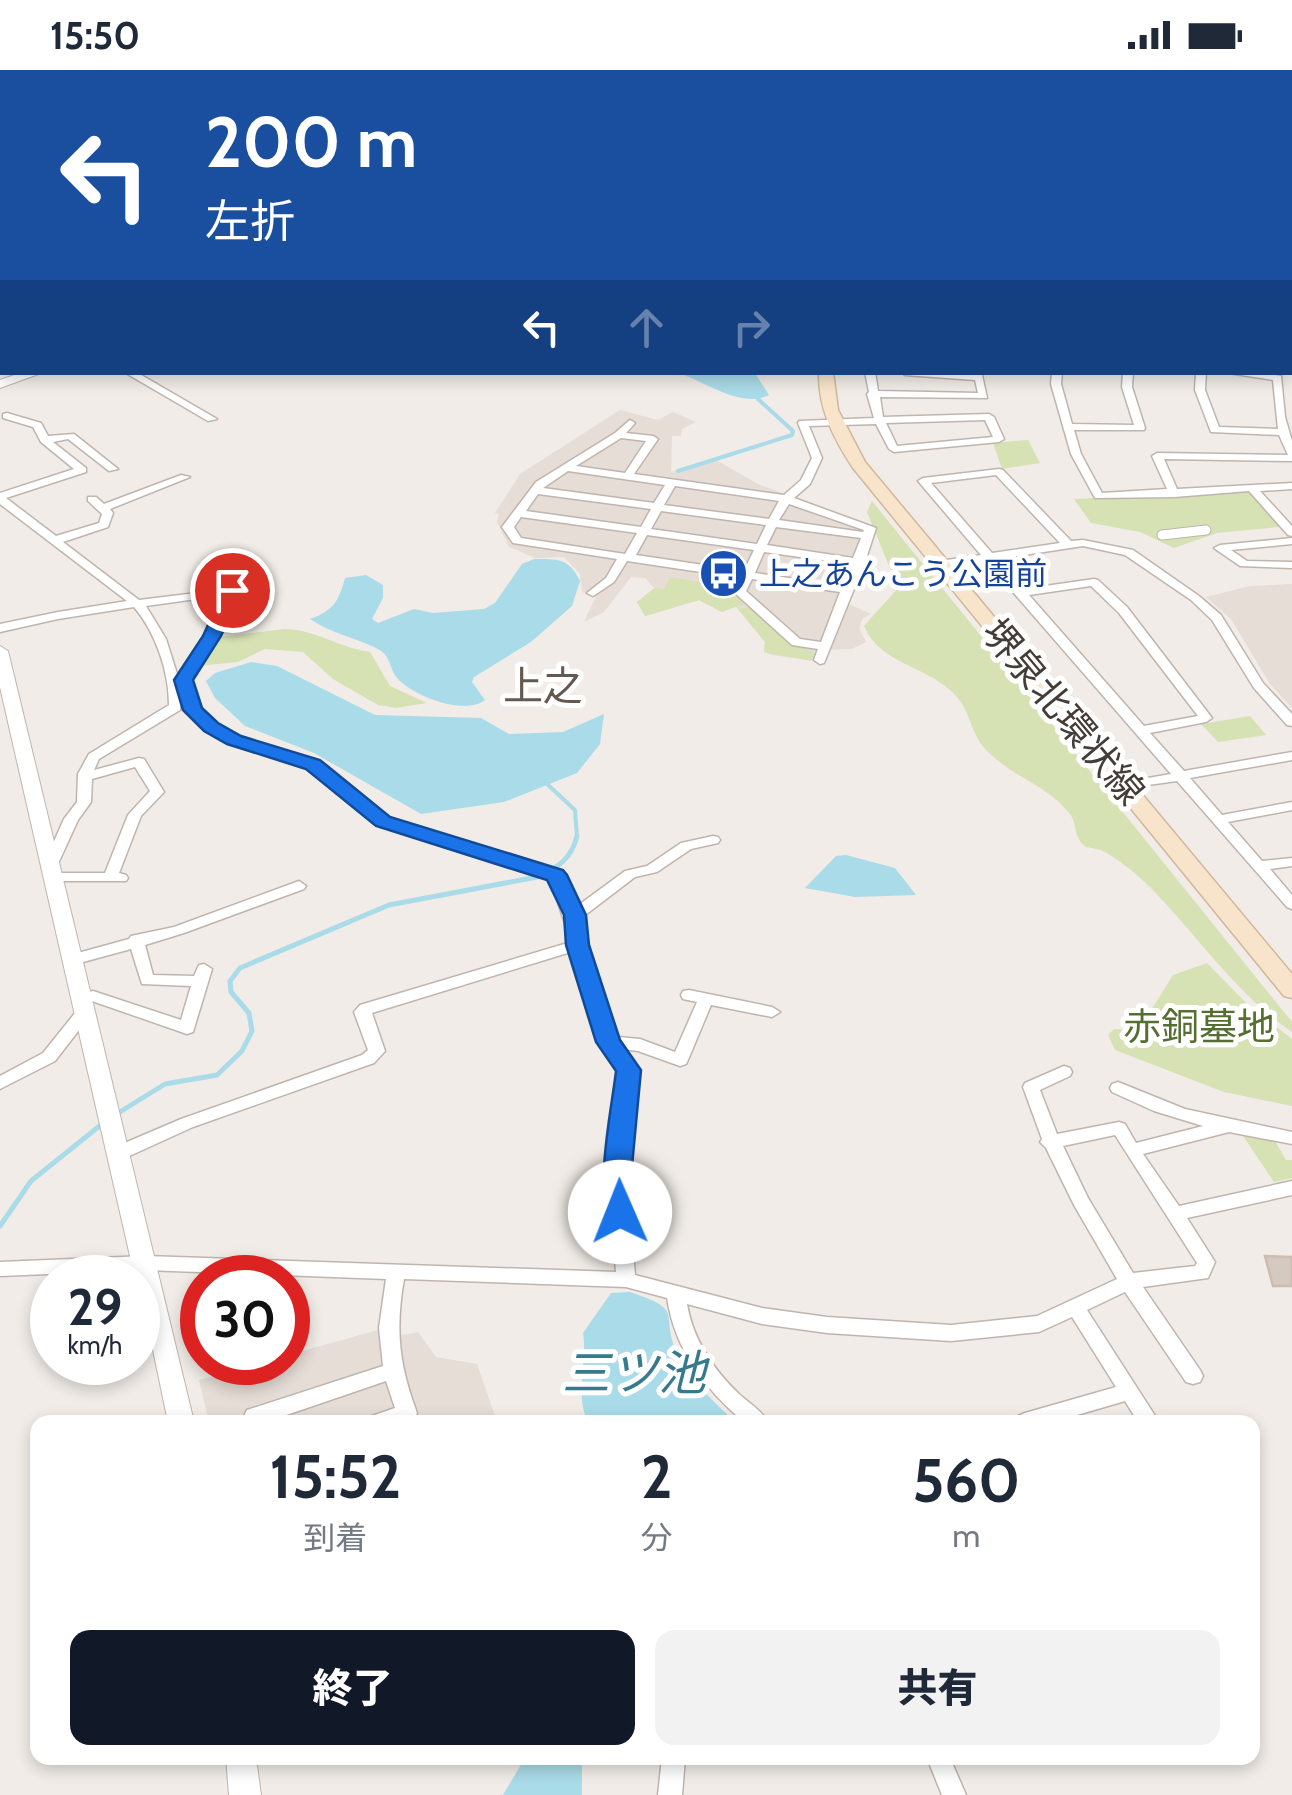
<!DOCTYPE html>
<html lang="ja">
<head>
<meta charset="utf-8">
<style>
  body { margin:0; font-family:Cabin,"Noto Sans JP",sans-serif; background:#f2f2f3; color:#1f2937; height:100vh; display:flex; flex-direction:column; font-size:38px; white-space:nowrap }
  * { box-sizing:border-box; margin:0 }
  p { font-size:32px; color:#747a83 }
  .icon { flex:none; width:55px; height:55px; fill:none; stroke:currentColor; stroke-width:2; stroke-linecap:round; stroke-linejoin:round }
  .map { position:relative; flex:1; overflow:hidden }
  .details { position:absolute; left:30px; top:1345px; width:1230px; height:350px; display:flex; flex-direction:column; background:#fff; border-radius:20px; box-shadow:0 5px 15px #0003 }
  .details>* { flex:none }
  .hud { position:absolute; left:0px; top:0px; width:1292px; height:305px; box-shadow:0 5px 15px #0003; background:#1a4fa0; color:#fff; overflow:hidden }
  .speed { position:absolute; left:30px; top:1185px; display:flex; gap:20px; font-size:50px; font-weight:700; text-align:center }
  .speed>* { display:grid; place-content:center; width:130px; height:130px; border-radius:50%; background:#fff; box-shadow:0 5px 15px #0003; line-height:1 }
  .speed small { font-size:25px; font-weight:400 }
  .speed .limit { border:15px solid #d22; background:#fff; color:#111 }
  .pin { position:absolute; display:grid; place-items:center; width:85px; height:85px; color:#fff; margin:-42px; border:5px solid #fff; border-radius:50%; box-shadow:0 2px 10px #0007 }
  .me { position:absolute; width:110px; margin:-55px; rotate:359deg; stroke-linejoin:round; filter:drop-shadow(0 0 8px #0008) }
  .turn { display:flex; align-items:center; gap:35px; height:210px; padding:0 40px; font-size:45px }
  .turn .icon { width:130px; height:130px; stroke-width:2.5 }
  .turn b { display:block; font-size:70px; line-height:85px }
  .lanes { display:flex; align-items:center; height:95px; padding:0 40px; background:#0003; justify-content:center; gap:50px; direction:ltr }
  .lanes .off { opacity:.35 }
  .eta { display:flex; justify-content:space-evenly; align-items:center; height:170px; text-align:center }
  .eta b { font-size:60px; font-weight:800; line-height:70px }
  .action { display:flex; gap:20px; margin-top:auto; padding:20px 40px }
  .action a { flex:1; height:115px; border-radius:20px; background:#111827; color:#fff; font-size:40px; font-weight:800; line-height:115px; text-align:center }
  .action a+a { background:#f2f2f3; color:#1f2937 }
  .status { display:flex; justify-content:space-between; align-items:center; height:70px; padding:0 50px; background:#fff; direction:ltr }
  .status svg { height:28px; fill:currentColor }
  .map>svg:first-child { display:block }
  .residential { fill:#e5ddd6 }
  .green { fill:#d6e1b4 }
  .water { fill:#aadbe8 }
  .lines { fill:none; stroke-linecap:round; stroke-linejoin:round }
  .stream-far1 { stroke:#aadbe8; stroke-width:4 }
  .stream { stroke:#aadbe8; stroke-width:5 }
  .building { fill:#d5c9c1; stroke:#ccbcb2; stroke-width:2.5 }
  .pedestrian-casing { stroke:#bfb5ae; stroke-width:11 }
  .minor-casing { stroke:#bfb5ae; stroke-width:3 }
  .tertiary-casing { stroke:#bfb5ae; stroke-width:2 }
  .secondary-casing { stroke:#cfb89d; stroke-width:3 }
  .primary-casing { stroke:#d6a370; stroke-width:3 }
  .pedestrian { stroke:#fff; stroke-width:9 }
  .minor { fill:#fff; fill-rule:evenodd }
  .tertiary { fill:#fff; fill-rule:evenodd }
  .secondary { fill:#f8e4ca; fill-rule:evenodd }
  .primary { fill:#f3ca9e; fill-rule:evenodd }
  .route { fill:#1a73e8; stroke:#114b97; stroke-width:2.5 }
  .labels { text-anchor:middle; stroke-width:10; stroke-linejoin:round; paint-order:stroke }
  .far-transit-label { font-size:32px; fill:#164399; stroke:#fff; text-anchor:start }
  .street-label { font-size:38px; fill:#443c37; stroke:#fff }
  .park-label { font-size:38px; fill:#556f31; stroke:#fff }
  .neighbourhood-label { font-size:40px; fill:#65584f; stroke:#fff }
  .near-water-label { font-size:48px; font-style:italic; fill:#367a8e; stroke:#fff }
</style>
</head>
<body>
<div class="status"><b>15:50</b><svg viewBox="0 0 49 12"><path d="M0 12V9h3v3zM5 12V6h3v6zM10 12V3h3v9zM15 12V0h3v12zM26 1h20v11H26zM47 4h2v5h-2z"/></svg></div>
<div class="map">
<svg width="1292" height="1725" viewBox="0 0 1292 1725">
  <rect width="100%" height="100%" fill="#f1ece7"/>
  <g class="residential">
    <path d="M620,340L658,350L673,342L696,352L682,359L681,366H672L671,402L716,390L758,414L873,457L875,462L849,534L871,544L863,548L859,558L866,572L852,579L829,580L824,592L772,585L764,582L765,572L735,536L722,542L699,530L645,546L637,532L654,518L645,508L631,507L604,542L584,552L597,524L582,522L580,504L564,487L535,488L509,477L497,452L499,444L495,443L520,404Z"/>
    <path d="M1292,514V638L1270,614L1231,549L1206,527L1250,516Z"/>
    <path d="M396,1255L399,1266L418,1262L436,1287L477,1294L497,1352H209L199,1310L262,1293L288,1292V1285Z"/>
  </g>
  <g class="green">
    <path d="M1028,370L1040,393L1002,399L993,373Z"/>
    <path d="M1245,422L1253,425L1279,457L1217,463L1174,478L1140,462L1091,453L1074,429Z"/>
    <path d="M872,431L1292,952V962C1235,923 1198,866 1150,817C1138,805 1116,787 1101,780C1100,780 1088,777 1086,777C1073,768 1078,755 1070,744C1048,714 1005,705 981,674C971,660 969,640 957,627C929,595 881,596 864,556L898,518L867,442Z"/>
    <path d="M711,503L725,505L720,516L737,518L746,533L722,542L699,530L645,546L637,532L655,518L664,519L670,507L705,513Z"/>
    <path d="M750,537L790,574L815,583L811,591L764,582L765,572L738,539Z"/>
    <path d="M284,559C314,559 340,578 370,582L390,616L427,633L396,638L378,635L333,609L303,582L265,579L238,592L198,596L220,567Z"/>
    <path d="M1250,646L1266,665L1218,672L1201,654Z"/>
    <path d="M1207,893L1249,936L1292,969V1036L1224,1022L1115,980L1108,965L1114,959L1138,961L1173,905Z"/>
    <path d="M1241,1063L1275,1071L1286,1090H1292V1108L1274,1112Z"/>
  </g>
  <g class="water">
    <path d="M679,303H755L769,325C743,339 705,312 679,303Z"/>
    <path d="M534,489C558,489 569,488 580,511L572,536L531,572L474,607L472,612L485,630C464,646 414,626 398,609C388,598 392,585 376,578C354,567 332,564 310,549C333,541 339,531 345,508L366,505L383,515V528L372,549L378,553L414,539L433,543L484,539L495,533L522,494Z"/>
    <path d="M251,592L277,596L375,645L481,648L509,664L563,662L604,644L600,674L577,703L504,732L421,744L314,683L245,656L215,628L206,611L215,603Z"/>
    <path d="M846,785L895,798L916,825L855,827L805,818L836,786Z"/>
    <path d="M630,1222C688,1241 658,1244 678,1285C690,1309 716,1335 736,1352H588C574,1322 588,1295 583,1263L611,1223Z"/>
    <path d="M525,1688H582V1725H503Z"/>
  </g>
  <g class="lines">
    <g class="stream-far1">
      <path d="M678,401L792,365L793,361L758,329"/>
      <path d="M547,714L575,740L577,768"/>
    </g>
    <g class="stream">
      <path d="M115,1045L165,1014L217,1005L242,981L252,961L249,943L231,922L230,911L240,898L389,835L537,807C558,797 571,790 577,766"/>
      <path d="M0,1156L31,1111L102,1054"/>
    </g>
  </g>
  <path class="building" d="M1265,1186L1292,1187V1216H1273Z"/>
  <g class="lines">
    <defs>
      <path id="pedestrian" d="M1162,465L1206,460"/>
      <g id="minor">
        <rect x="0" y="18" width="2" height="4"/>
        <rect x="0" y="37" width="2" height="4"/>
        <rect x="0" y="48" width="2" height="4"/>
        <rect x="0" y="60" width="2" height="4"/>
        <rect x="1290" y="89" width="2" height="4"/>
        <rect x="1290" y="102" width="2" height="5"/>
        <rect x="0" y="112" width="2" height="5"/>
        <rect x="1290" y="122" width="2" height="5"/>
        <rect x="1290" y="143" width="2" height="5"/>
        <rect x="0" y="176" width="2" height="4"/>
        <rect x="1290" y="242" width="2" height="6"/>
        <rect x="1290" y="270" width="2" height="6"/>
        <path d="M124,302H136L217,349L208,351Z"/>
        <path d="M865,302H875L878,321L978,323L975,310L905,305L901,302L982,305L987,328L880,327L883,347L989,344L994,347L1004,369L999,372L894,382L889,379L876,354L809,356L822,388L810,414L794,428L876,458L865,492L824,593L820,594L814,590L818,579L792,575L736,524L734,522L741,508L627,491L614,512L593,526L587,523L606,508L617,489L513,473L502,457L536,412L615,363L630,350L635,353L626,363L653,366L658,369L634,404L784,425L801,410L812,388L798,353L799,351L874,348L867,324L869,322ZM985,350L993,367L897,376L886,353ZM621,368L646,371L625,403L576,396ZM568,401L665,415L654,433L543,418ZM675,416L779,431L769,449L664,435ZM538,424L651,439L641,457L526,441ZM789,434L864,460L863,462L779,450ZM661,441L766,455L757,474L651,459ZM521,447L637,463L625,484L521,468L514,457ZM776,457L861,468L853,488L767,475ZM647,465L754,480L744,501L636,485ZM764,482L851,494L842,516L755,503ZM752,509L840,522L821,572L800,569L746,521Z"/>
        <path d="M1052,302H1062L1061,314L1072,354L1134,355L1122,317L1123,302H1133L1132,317L1145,358L1144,360H1074L1081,384L1102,423L1167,419L1152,386L1157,383L1288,385L1279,365L1211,362L1195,320L1196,302H1206L1205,320L1219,357L1278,359L1273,310L1222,302H1255L1281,306L1285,347L1292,371V391L1164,389L1177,419L1292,413V419L1260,421L1292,456V466L1288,465L1249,421L1174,427L1095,428L1071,384L1051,314Z"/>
        <path d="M7,343L41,353L48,366L74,364L118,399L109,401L68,369L53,372L86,398V402L6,428L56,466L99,453L102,444L88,431V427H96L104,434L181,405L190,407L110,439L113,443L108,457L63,472L139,530L237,518L239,520L218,566L190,610L199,639L216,654L239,667L318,691L388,748L561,802L576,837L625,801L647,796L681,773L713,766L718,767L720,770L718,773L691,779L657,802L635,807L580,849L602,929L618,967L640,969L675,982L697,932L683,929L681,925L683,921L689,920L772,937L780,942L772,947L711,935L688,990L686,994L680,996L638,981L623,979L636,1000L627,1107L635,1205L762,1238L827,1247L951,1255L1037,1246L1117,1209L1074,1135L1046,1078L1040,1072L1042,1069L1023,1017L1025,1013L1064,996L1070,998L1072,1002L1070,1006L1040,1020L1057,1064L1119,1052L1125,1054L1136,1073L1203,1056L1154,1041L1112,1022L1110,1018L1112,1014L1118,1012L1185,1039L1292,1062V1074L1229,1062L1143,1084L1179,1136L1292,1111V1125L1187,1148L1215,1192L1208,1208L1143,1217L1200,1300L1203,1306L1200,1312L1193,1314L1186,1312L1125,1222L1087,1240L1159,1352H1138L1125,1331L1053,1352H1015L1018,1346L1025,1343L1116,1317L1072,1247L1039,1262L951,1271L827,1263L762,1254L687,1234C693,1270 713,1299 739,1324C749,1333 761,1340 768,1352H744C705,1319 675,1280 667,1228L626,1217L404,1209C395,1260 399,1295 417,1343L414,1349L404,1352H369L372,1346L395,1338L386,1311L266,1352H246L244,1346L247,1340L383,1296L379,1258L386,1209L146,1200L0,1206V1192L146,1186L616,1202L609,1107L620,1000L606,977L600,972L602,968L587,929L574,881L372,943L385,981L374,993L193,1057L125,1088L119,1089L113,1088L110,1083L113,1078L181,1049L362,985L368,980L354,942L360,935L571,872L550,808L378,754L308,697L229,673L206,660L187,640L181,620L180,640L99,689L94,700L139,688L144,689L164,722L141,746L119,803L126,805L128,808L126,811H48L46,808L53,803H105L128,745L150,721L135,697L92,709L91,732L78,750L57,796L50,801L43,796L64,749L77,732L78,704L89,684L169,635C169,602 156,563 134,537L58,549L0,562V554L58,542L127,531L0,434V423L74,399L41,372L33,357L3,348V344ZM225,525L206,566L178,607L166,569L146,536ZM1115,1065L1197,1193L1195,1196L1133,1203L1088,1128L1063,1076Z"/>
        <path d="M999,399L1003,400L1071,471L1083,470L1133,480L1199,526L1221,545L1263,613L1292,644V656L1287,655L1254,618L1212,550L1191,530L1125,485L1083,476L997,489L1024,519L1094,509L1098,510L1127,537L1212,648L1206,652L1150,663L1184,701L1292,682V690L1190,708L1222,745L1292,732V740L1228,752L1262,791L1292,788V796L1270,799L1292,825V839L1287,837L1177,711L1119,719L1117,716L1119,713L1171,704L986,491L940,497L934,494L940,491L981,485L918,411L923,408ZM996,405L1060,473L992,483L931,413ZM1091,516L1119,543L1198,646L1144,656L1029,525Z"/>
        <path d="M1292,468V474L1231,480L1247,491L1292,492V498L1240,496L1214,478L1220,475Z"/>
        <path d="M299,811L306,816L304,819L184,863L145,875L153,905L194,906L199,895L204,894L212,899L193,962L187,964L92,931L82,934L74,929L76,925L93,921L181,950L191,916L142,914L131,879L72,895L64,890L67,886L129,869L131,866L174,857Z"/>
        <path d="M85,937L93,942L55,991L0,1019V1006L43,983L79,938Z"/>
        <path d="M662,1688H685L682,1725H658Z"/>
        <path d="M927,1688H950L966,1725H942Z"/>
      </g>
      <g id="tertiary">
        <path d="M626,0H635L636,2H628Z"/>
        <path d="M987,0H999L1000,2H990Z"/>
        <path d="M2,84V91L0,92V85Z"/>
        <path d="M0,105L2,106V112H0Z"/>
        <rect x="1290" y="182" width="2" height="6"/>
        <rect x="1290" y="288" width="2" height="8"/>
        <path d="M23,302H44L0,318V310Z"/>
        <path d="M0,576L8,581L194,1352H168L138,1208H135L0,617Z"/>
        <path d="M226,1688H256L261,1725H229Z"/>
      </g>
      <path id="secondary" d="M819,302H833L838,340L865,392L1292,904V928L1284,926L853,398C834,369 818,339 819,302Z"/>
      <g id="primary">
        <path d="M720,0H734L735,2H722Z"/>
        <rect x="1290" y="73" width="2" height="8"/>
        <rect x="1290" y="200" width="2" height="9"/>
      </g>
    </defs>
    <use href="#pedestrian" class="pedestrian-casing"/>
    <use href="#minor" class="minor-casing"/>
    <use href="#tertiary" class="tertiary-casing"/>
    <use href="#secondary" class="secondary-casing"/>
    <use href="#primary" class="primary-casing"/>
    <use href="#pedestrian" class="pedestrian"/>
    <use href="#minor" class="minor"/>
    <use href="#tertiary" class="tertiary"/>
    <use href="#secondary" class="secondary"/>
    <use href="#primary" class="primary"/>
  </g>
  <path class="route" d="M232,515L241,520L221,566L193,610L202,638L218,653L241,666L320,690L390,747L563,800L567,805L586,845L589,875L620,970L641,1000L631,1107L634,1142L630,1149L620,1152L611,1149C594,1117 612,1038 616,1001L596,972L566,875L564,845L547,810L376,756L306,699L227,674L204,661L183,640L174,610L203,566L224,520Z"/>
  <defs>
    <symbol id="bus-disc" viewBox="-11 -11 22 22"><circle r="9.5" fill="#1a4fb4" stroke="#fff"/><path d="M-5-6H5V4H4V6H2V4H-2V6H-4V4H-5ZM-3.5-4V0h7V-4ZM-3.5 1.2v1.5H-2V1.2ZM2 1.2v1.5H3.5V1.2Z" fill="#fff"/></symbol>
  </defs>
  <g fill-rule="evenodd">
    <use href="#bus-disc" x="696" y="476" width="55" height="55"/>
  </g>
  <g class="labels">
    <g class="far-transit-label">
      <text x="759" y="515">上之あんこう公園前</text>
    </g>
    <g class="street-label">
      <text transform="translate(1063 642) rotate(50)" y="13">堺泉北環状線</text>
    </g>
    <g class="park-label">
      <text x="1199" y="970">赤銅墓地</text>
    </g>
    <g class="neighbourhood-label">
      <text x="543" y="630">上之</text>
    </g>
    <g class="near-water-label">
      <text x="634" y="1320">三ツ池</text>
    </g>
  </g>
</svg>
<div class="speed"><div>29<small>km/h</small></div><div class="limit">30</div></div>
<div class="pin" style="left:232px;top:520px;background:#d93025"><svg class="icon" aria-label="arrive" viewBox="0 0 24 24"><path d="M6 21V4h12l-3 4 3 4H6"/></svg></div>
<svg class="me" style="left:620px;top:1142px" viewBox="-20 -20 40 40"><circle r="19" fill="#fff"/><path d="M0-13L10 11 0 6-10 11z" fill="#1a73e8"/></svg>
<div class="hud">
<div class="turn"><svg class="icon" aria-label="left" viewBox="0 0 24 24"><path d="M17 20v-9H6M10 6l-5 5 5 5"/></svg><div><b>200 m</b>左折</div></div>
<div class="lanes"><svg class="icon" aria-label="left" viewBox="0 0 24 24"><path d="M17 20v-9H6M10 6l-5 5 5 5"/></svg><svg class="icon off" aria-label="ahead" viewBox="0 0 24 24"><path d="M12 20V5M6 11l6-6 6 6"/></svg><svg class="icon off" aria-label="right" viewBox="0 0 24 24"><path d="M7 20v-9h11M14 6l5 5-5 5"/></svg></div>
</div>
<section class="details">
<div class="eta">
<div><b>15:52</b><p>到着</p></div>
<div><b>2</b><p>分</p></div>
<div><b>560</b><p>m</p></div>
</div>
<div class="action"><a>終了</a><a>共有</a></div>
</section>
</div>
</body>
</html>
